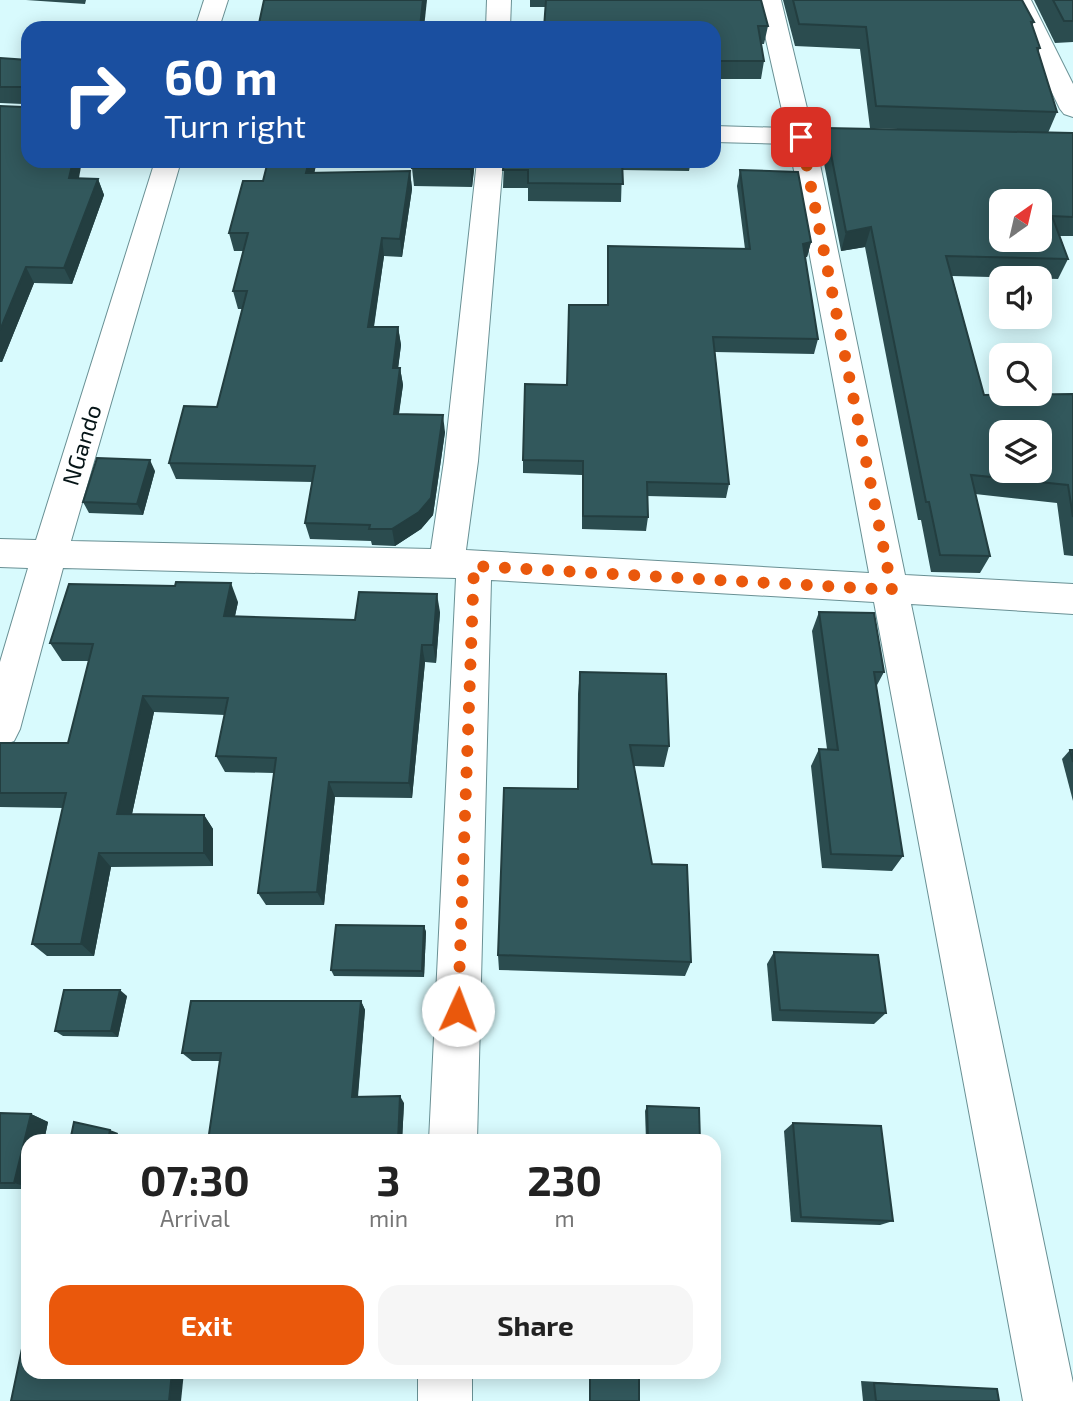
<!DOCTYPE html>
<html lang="en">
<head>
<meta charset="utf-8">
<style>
  body { margin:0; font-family:"Exo 2",sans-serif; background:#f6f6f6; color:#222; height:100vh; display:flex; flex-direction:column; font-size:26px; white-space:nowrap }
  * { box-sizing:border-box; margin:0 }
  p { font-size:23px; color:#767676 }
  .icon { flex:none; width:38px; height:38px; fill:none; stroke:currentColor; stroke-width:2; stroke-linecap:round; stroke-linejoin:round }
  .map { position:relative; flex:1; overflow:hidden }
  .details { position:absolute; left:21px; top:1134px; width:700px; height:245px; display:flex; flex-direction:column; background:#fff; border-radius:21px; box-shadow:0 4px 18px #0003 }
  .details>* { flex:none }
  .hud { position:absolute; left:21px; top:21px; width:700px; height:147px; border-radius:21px; box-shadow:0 4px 18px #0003; background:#1a4fa0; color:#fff; overflow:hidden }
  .needle { width:46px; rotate:34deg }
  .fabs { position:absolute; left:989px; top:189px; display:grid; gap:14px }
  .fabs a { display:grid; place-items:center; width:63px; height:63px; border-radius:14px; background:#fff; box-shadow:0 4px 18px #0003; font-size:35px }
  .pin { position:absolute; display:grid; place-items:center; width:60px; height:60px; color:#fff; margin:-30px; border-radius:14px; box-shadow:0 4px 10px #0006 }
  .me { position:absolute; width:77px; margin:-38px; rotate:2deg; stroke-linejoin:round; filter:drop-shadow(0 0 5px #0008) }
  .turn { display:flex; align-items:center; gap:24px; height:147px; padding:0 28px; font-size:32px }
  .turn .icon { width:91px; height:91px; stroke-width:2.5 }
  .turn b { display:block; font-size:49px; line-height:60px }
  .eta { display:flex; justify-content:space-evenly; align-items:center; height:119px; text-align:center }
  .eta b { font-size:42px; font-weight:700; line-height:49px }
  .button { display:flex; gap:14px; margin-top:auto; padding:14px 28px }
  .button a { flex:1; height:80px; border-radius:21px; background:#ea580c; color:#fff; font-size:28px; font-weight:700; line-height:80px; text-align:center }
  .button a+a { background:#f6f6f6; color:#222 }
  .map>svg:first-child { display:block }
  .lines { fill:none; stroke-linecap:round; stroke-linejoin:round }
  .minor-casing { stroke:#699094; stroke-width:2 }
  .minor { fill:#fff; fill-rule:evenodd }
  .wall { fill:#2b4c4f }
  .shaded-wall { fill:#233e40 }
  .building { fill:#32585c; stroke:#233e40; stroke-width:2; fill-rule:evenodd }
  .route { stroke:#ea580c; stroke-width:12; stroke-dasharray:0 21.6 }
  .labels { text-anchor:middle; stroke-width:7; stroke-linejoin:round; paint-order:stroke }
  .street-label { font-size:23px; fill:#051416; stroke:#fff }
</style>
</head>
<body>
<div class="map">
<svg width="1073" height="1401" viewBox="0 0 1073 1401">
  <rect width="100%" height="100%" fill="#d8fafd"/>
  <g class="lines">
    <defs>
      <g id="minor">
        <path d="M204,0H228L219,28H195Z"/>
        <path d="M487,0H511L510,28H486Z"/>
        <path d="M757,0H781L812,129L833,131L837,137L833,143L816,145L905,575L1073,584V614L911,604L1073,1383V1401H1023L874,602L491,580L477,1141H429L456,578L63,568L20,729L14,741L0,746V662L28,568L0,567V539L36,540L155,161H181L71,541L431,549L444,461L477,161H503L478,461L466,550L869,573L789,144L714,142V126L786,128Z"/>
        <path d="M1007,0H1031L1073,84V117L1064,114L1060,109Z"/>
        <rect x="418" y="1372" width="54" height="29"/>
      </g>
    </defs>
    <use href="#minor" class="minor-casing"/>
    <use href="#minor" class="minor"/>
  </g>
  <g class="wall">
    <path d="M26,0H86L85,4Z"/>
    <path d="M530,0H761L768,26L764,44H761L764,61L761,79H714V28L545,7H530Z"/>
    <path d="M783,0H1022L1034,22L1032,26L1040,48L1038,52L1057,112L1048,133H1073V236H1060L1068,259L1058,279L952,276L984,395L1073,394V556L1064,555L1057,503L975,494L990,556L980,573L931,572L921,520H918L865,247L841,251L821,148L826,128L955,131L870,128L860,49L795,46Z"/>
    <path d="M1034,0H1073V42L1055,43Z"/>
    <path d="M0,58L28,60L79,178L98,179L104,195L72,284L34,283L2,362H0V106L23,107V104L0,103Z"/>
    <path d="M268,161H317L314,173L410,171L412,189L402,257L384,256L374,327H398L401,345L398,368H400L403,385L399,414L445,432L433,515L421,529L395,546L372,545L371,541L310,539L305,523L312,482L176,479L169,463L217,407L242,309H238L233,291L243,251H234L229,233L263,181Z"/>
    <path d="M413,161H475L472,187L414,186L412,168Z"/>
    <path d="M504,161H691L689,171L622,170L621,202L528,201V188H503Z"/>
    <path d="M740,170L811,242L807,257H805L818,339L814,354L715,352L729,484L726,498L647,496L648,517L646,531L582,529V475L523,473V460L567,385L607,305L608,246L745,249L737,186Z"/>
    <path d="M155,471L143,515L89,513L83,502Z"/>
    <path d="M238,602L235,616L355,620L440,612L436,663L425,662L412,798L335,797L324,905H266L258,893L274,773L225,772L216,756L225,715L154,712L132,814L204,815L213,829V866L111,867L94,956H47L32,944L63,808L0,807V743H68L89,661H62L50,643Z"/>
    <path d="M819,612L884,672L876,687L903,856L892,871L822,868L811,766L819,749H827L812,631Z"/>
    <path d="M580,672L669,746L664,767L634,766L652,864L691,962L685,976L499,970L498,955L577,789L578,694Z"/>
    <path d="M1070,750H1073V801L1062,759Z"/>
    <path d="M424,926L426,932L424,977L334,976L331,970Z"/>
    <path d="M774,952L886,1013L874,1024L772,1021L767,964Z"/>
    <path d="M127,996L118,1037L63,1036L55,1031Z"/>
    <path d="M361,1001L365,1010L358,1097L404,1103L402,1141H208L220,1061H192L182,1053Z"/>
    <path d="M647,1106L700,1141H646L645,1111Z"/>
    <path d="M0,1113L31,1114L48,1122L44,1141H28V1189H0Z"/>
    <path d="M793,1123L893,1221L880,1225L791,1222L784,1131Z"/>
    <rect x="589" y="1372" width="50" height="29"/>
    <path d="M861,1381L997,1389L999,1401H863Z"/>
  </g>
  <g class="shaded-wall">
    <path d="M423,0H427L424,28H420Z"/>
    <path d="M73,161H82L76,195L69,178Z"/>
    <path d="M309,161H317L310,192L306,173Z"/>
    <path d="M472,161H475L472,187L470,169Z"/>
    <path d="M410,171L412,189L402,257L400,239Z"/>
    <path d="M98,179L104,195L72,284L64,268Z"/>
    <path d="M871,227L865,247L841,251L846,232Z"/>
    <path d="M382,238L384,256L371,344L368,327Z"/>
    <path d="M811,242L807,257L799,258L803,244Z"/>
    <path d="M26,267L34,283L2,362L0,358V330Z"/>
    <path d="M398,327L401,345L396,385L393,368Z"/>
    <path d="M400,368L403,385L396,431L394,414Z"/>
    <path d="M443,415L445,432L433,515L421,529L395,546L392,529Z"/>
    <path d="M150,460L155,471L143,515L137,504Z"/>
    <path d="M231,583L238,602L231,634L224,616Z"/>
    <path d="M437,594L440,612L436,663L433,645Z"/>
    <path d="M422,645L425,662L412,798L409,783Z"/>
    <path d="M143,696L154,712L129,828L117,814Z"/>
    <path d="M329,782L335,797L324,905L317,892Z"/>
    <path d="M204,815L213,829V866L204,853Z"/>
    <path d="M99,853L111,867L94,956L81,944Z"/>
    <path d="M424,926L426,932L424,977L422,971Z"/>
    <path d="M120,990L127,996L118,1037L111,1031Z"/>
    <path d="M361,1001L365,1010L357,1103L352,1097Z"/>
    <path d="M400,1096L404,1103L402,1141H398Z"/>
    <path d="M31,1114L48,1122L44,1141H28V1187L14,1183Z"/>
    <path d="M110,1130L118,1133L116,1141H108Z"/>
    <path d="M172,1372H184L181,1401H169Z"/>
  </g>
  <g class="building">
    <path d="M264,0H423L420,27L427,28H258Z"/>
    <path d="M546,0H761L768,26H758L764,61H714V28H544Z"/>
    <path d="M793,0H1022L1034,22H1031L1040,48H1037L1057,112L876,106L866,27L799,24Z"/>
    <path d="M1053,0H1073V21H1064Z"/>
    <path d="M0,58L28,60V161H73L69,178L98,179L64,268L26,267L0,330V106L23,107V87H0Z"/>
    <path d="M826,128L1073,133V217L1052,216L1068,259L946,256L984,395L1073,394V517L1068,485L971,475L990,556L940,555L929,502H926L871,227L846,232ZM1001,201H1040V240H1001ZM1001,432H1040V471H1001Z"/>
    <path d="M268,161H309L306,173L410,171L400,239L382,238L368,327H398L393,368H400L394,414L443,415L431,498L419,512L392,529H369L370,525L305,523L315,466L169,463L184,406L217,407L247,291H233L248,233H229L243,181H263Z"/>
    <path d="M413,161H472L470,169L412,168Z"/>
    <path d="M504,161H622L623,184L528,183V170H503Z"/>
    <path d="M740,170L798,172L811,242L803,244L818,339L713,337L729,484L647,482L648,517L583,516V461L523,460L525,384L567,385L569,305H608V246L750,249Z"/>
    <path d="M97,458L150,460L137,504L83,502Z"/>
    <path d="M176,582L231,583L224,616L355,620L359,592L437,594L433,645H422L409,783L329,782L317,892L258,893L276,758L216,756L228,698L143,696L117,814L204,815V853H99L81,944H32L66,793H0V743H68L93,644L50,643L69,584L175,586Z"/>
    <path d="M819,612L874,613L884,672H874L903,856L831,854L819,749L838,750Z"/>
    <path d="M580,672L666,674L669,746L630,745L652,864L687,865L691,962L498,955L504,788L578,789Z"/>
    <path d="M1070,750H1073V762Z"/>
    <path d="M336,925L424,926L422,971L331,970Z"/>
    <path d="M774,952L878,955L886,1013L780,1010Z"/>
    <path d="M64,990H120L111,1031H55Z"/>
    <path d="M191,1001H361L352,1097L400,1096L398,1141H208L221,1053H182Z"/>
    <path d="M647,1106L699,1108L700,1141H648Z"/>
    <path d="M0,1113L31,1114L14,1183H0Z"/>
    <path d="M74,1122L110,1130L108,1141H70Z"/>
    <path d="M793,1123L881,1126L893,1221L801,1217Z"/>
    <path d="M28,1320V1372H172L169,1401H11Z"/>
    <rect x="590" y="1372" width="49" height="29"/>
    <path d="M874,1383L997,1389L999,1401H876Z"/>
  </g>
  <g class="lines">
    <path class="route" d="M458,1010L474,566L892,590L801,137"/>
  </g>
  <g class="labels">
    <g class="street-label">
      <text transform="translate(82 445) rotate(-73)" y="8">NGando</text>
    </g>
  </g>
</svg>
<div class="fabs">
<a><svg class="needle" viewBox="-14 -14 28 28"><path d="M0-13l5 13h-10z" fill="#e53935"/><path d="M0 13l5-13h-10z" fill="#767676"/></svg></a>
<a><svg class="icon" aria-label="sound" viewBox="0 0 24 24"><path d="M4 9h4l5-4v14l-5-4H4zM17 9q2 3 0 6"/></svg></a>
<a><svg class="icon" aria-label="search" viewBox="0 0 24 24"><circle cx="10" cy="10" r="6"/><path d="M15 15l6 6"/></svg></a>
<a><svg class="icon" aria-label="layers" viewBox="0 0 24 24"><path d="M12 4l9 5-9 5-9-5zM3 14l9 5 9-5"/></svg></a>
</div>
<div class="pin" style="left:801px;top:137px;background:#d93025"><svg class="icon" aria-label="arrive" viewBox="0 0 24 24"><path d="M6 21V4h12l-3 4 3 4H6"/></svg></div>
<svg class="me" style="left:458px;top:1010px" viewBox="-20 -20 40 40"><circle r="19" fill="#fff"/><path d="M0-13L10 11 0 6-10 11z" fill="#ea580c"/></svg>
<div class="hud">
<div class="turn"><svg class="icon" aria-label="right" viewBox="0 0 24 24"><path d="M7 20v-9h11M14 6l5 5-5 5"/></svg><div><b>60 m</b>Turn right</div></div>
</div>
<section class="details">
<div class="eta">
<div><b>07:30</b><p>Arrival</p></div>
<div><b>3</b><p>min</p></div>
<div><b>230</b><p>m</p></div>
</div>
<div class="button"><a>Exit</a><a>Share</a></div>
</section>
</div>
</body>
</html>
